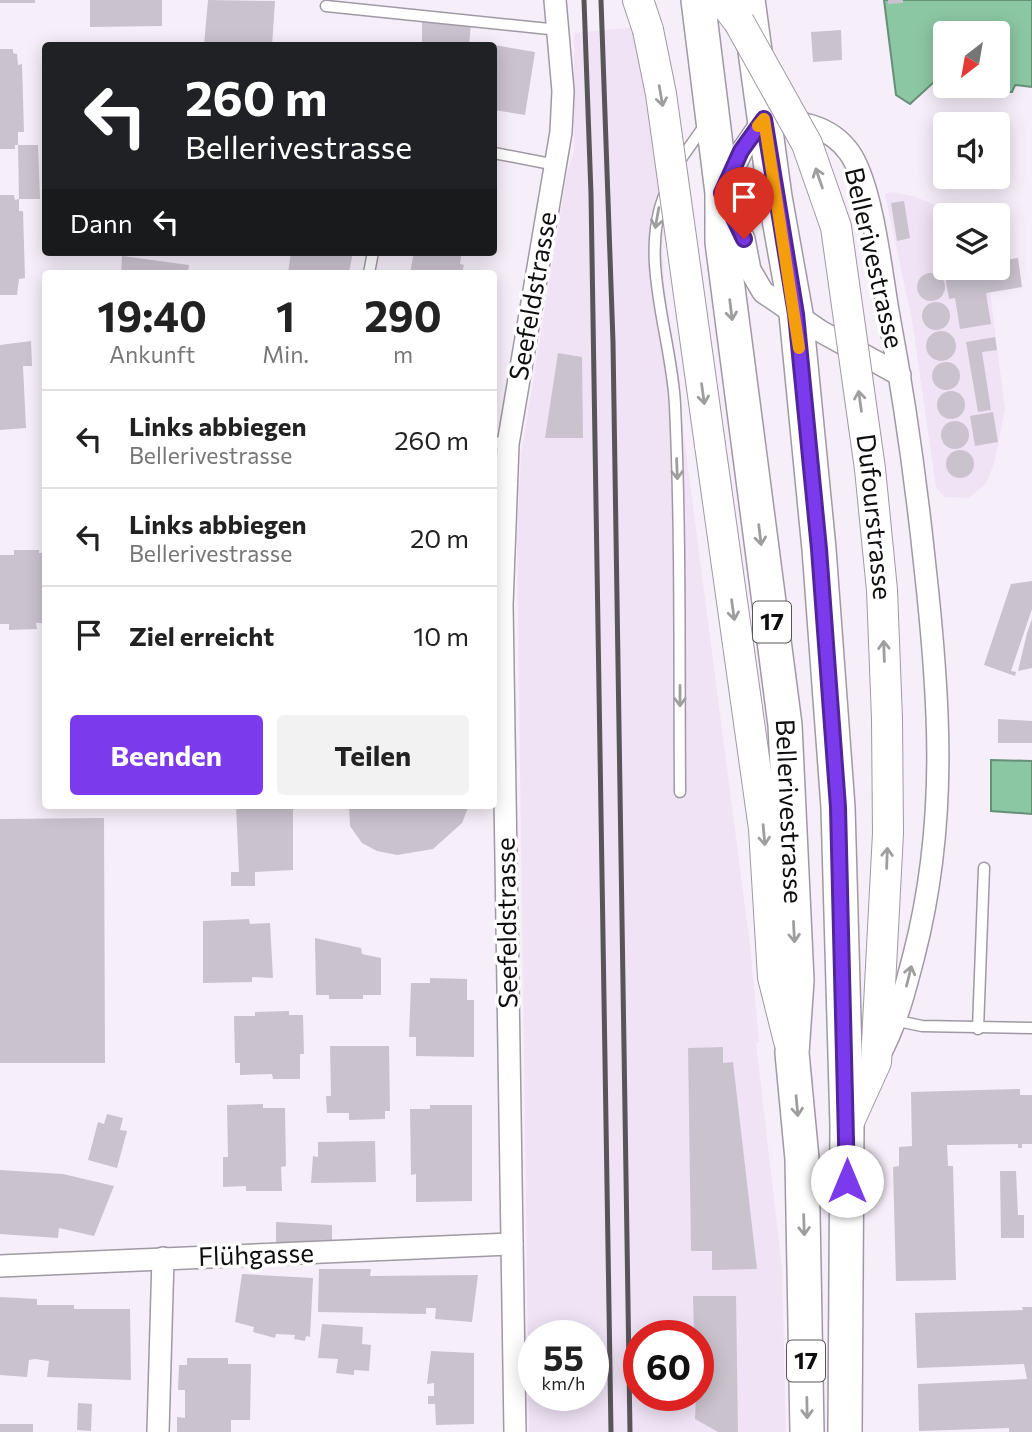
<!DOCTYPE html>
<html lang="de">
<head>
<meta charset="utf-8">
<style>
  body { margin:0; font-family:Commissioner,sans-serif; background:#f2f2f2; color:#222; height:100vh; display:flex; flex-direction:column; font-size:26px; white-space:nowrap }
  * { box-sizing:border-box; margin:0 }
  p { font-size:23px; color:#767676 }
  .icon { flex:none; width:38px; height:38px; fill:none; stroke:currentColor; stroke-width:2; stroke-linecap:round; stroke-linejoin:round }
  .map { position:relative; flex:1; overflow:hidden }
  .sheet { position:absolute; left:42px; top:270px; width:455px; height:539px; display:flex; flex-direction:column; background:#fff; border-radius:7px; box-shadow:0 4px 18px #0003 }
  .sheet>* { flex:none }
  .banner { position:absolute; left:42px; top:42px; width:455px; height:214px; border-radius:7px; box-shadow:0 4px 18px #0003; background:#202124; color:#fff; overflow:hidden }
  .needle { width:46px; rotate:211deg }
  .buttons { position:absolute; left:933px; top:21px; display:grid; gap:14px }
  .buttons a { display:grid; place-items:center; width:77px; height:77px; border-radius:7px; background:#fff; box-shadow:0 4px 18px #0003; font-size:35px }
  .speed { position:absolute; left:518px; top:1320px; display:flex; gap:14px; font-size:35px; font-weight:700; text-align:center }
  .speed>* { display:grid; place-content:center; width:91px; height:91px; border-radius:50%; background:#fff; box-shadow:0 4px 18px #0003; line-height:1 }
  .speed small { font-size:18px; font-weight:400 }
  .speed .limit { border:10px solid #d22; background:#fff; color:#111 }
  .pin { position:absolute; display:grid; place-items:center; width:60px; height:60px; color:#fff; margin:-72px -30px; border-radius:50% 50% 50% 0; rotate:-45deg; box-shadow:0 0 7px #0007 }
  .pin .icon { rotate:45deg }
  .me { position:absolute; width:77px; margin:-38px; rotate:0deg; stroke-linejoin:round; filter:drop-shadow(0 0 5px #0008) }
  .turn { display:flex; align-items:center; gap:24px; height:147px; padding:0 28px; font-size:32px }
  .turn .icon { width:91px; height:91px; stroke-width:2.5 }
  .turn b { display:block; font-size:49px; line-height:60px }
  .then { display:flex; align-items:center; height:66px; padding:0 28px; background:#0003; gap:14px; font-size:26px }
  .eta { display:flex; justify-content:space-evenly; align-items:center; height:119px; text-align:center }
  .eta b { font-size:42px; font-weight:700; line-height:49px }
  .button { display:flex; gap:14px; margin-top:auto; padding:14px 28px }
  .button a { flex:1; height:80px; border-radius:7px; background:#7c3aed; color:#fff; font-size:28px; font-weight:700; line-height:80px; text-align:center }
  .button a+a { background:#f2f2f2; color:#222 }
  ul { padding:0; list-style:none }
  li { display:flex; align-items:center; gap:21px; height:98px; padding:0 28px; border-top:2px solid #e0e0e0 }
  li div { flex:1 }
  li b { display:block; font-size:26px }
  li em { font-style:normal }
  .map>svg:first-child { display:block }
  .built { fill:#efe3f5; fill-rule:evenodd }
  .water { fill:#8cc7a3; stroke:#668f77; stroke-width:2 }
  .building { fill:#cac3ce }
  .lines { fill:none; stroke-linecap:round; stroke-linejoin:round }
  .service-casing { stroke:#a099a3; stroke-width:13 }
  .minor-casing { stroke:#a099a3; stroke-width:24 }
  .secondary-casing { stroke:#a099a3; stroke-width:32 }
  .primary-casing { stroke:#a099a3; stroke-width:36 }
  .service { stroke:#fff; stroke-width:10 }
  .minor { stroke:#fff; stroke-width:21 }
  .secondary { stroke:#fff; stroke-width:30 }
  .primary { stroke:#fff; stroke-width:33 }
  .rail { stroke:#58545a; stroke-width:5 }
  .secondary-bridge-casing { stroke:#a099a3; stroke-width:32; stroke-linecap:butt }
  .secondary-bridge { stroke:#fff; stroke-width:30 }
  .oneway { stroke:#9f9e9f }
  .route-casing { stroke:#51269a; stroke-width:18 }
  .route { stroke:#7c3aed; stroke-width:12 }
  .slow { stroke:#f59e0b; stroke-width:12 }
  .labels { text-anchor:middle; stroke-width:7; stroke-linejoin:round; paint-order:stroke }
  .shield { fill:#fff; stroke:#575658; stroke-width:2 }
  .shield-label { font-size:24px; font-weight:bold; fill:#0f0d10 }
  .street-label { font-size:26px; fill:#0f0d10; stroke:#fff }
</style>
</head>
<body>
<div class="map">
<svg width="1032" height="1432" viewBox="0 0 1032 1432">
  <rect width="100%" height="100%" fill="#f6eef9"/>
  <g class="built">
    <path d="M638,27L666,212L662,247L664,282L751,954L759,1042L756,1043L782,1268L786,1432H529L517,538L521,455L567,173L574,151V33ZM534,1335H593V1395H534ZM639,1335H698V1395H639Z"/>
    <path d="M891,192L913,196L938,206L951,215H945V268H987L1005,409L994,464L985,485L968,498L945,497L936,487L912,320L885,194Z"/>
  </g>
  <g class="water">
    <path d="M884,0H1032V87L1015,85L1012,92L951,91L948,86H998V33H945V82L935,81L910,104L896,95Z"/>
    <path d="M991,760L1032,761V814L991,811Z"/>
  </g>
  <g class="building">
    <rect x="0" y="0" width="35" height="3"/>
    <path d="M90,0H162V26L90,27Z"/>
    <path d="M208,0L275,1L272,46L204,45Z"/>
    <path d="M888,0H903V3L888,4Z"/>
    <path d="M422,20L471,23L469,46H422Z"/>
    <path d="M841,30L842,60L813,62L811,32Z"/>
    <path d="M494,45L535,52L525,115L494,110Z"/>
    <path d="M0,49H13V53L17,54L18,65L22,64L24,132H18V145H38L40,199H19L18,145H15V149H0Z"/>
    <path d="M0,195H14L15,200L19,199V211H23L25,278L19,279L17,295H0Z"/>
    <path d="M904,201L910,238L897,241L891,203Z"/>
    <path d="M945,225V253H942L937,226Z"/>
    <path d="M291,252H353L349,273H288Z"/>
    <path d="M414,252H462L460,264L464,265L462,273H410Z"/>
    <path d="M122,256L189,265L188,273H121Z"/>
    <path d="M1018,258L1022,287L986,293L991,324L960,329L955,298L949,299L944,270L998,268V261Z"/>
    <circle cx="931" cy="287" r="14"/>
    <circle cx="936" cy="316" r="14"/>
    <circle cx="941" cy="346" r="15"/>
    <path d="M995,337L997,350L982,352L991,410L978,412L966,342Z"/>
    <path d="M31,341L32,366H23L26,428L0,430V345Z"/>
    <path d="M558,353L582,357L583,438H545Z"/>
    <circle cx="946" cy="376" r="14"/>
    <circle cx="951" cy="405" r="14"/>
    <path d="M993,412L998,442L975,446L970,416Z"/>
    <circle cx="955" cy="435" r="14"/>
    <circle cx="960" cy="464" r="14"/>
    <path d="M14,550H39V553H46V623H36L37,629L9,630V624H0V555H14Z"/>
    <path d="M1032,581V609L1011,671L1016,672L1015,676L984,665L1011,584Z"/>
    <path d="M1032,619V668L1018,671L1027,633Z"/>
    <path d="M998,719L1032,721V743H998Z"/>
    <path d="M236,805H293V870L255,872V886H231V872H239Z"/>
    <path d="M349,805H469L462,823L433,849L397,855L377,851L362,843L350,826Z"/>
    <path d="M104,818L105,1063H0V819Z"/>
    <path d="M249,919L250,924L270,923L273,978L252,977V982L203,983V921Z"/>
    <path d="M315,938L361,948L362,954L381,958V995H363V999H329V995H316Z"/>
    <path d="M430,978L467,979V1000H474V1057L416,1056V1037H409L411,983H430Z"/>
    <path d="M289,1011V1015H303L304,1054H300V1079H273L272,1074L240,1075V1063H235L234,1016H255V1012Z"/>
    <path d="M330,1046H389L390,1111H385V1119L349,1120V1113H327L326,1096H331Z"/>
    <path d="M723,1047V1063L733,1062L757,1269L712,1270V1251H691L688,1048Z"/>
    <path d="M1020,1089V1095H1032V1144H1022V1148H1018V1144L947,1145L948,1166H953L956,1280L896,1281L893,1167L899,1166V1147L912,1146L911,1092Z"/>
    <path d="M263,1104V1108H285L286,1166L281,1167L282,1191H246V1186L223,1187V1157H228L227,1105Z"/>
    <path d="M430,1105H472V1201L416,1202V1174L411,1175L410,1109H430Z"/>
    <path d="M107,1114L123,1118L120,1130L127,1131L117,1168L88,1160L98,1122L104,1124Z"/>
    <path d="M375,1141L376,1182L311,1183L313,1156L318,1157V1142Z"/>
    <path d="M0,1170L63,1174L114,1186L94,1236L59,1228L58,1238L0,1234Z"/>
    <path d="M1000,1171H1016L1018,1215H1024V1238H1001Z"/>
    <path d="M276,1222L332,1225V1245H276Z"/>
    <path d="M319,1269H371L370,1276L478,1275L472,1322L435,1319L436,1308H426V1314L318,1312Z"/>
    <path d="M242,1274L313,1278L310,1337L306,1336L305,1341L294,1339L295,1335L276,1334L275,1338L253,1332L254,1327L235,1322Z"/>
    <path d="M693,1296H736L738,1432H718L695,1419L698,1335H694Z"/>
    <path d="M0,1297L37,1299V1305H74V1309H130L131,1380L47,1377L49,1361L35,1359L29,1360L27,1377L0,1375Z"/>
    <path d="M1022,1307H1032V1432H1009V1428L919,1431L918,1384L1027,1379L1024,1364L917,1368L915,1313L1023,1310Z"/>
    <path d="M322,1324L363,1327L362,1344L371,1345L369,1371L354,1370V1375L336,1373L338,1359L318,1358Z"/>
    <path d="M431,1351L474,1353V1424L436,1425L435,1404H428V1396H434V1383L427,1384Z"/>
    <path d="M187,1358H228V1364H251L250,1420H231V1432H177V1417L185,1418V1390H178L179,1365H187Z"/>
    <path d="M78,1403L92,1404L91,1431L77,1430Z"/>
    <rect x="0" y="1424" width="33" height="8"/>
  </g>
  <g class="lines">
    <defs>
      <g id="service">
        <path d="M326,6L559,30"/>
        <path d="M494,153L556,165"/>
        <path d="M678,163L705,125"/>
        <path d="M666,191C637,257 672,336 675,405C681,534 679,663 680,792"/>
        <path d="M369,273L373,252"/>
        <path d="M494,442L508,444"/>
        <path d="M898,1021L922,1026L1032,1028"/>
        <path d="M978,1029L984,868"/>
      </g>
      <g id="minor">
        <path d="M880,1054C897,1022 905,990 914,955C948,823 940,701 925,567C916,481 904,396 888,311C881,270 872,184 849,152C828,123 797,122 764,119L742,151L722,193L744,239L750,270L763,292L820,331L900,375"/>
        <path d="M0,1266L512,1244"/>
        <path d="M158,1432L163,1258"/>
        <path d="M515,1432L502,605L508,444L561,132L563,91L555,0"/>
      </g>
      <g id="secondary">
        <path d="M638,0L648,30"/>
        <path d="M722,0L739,22"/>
        <path d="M710,445L764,829L773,977L789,1041"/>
        <path d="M847,1126L876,1062L888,833L887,719"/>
      </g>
      <g id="primary">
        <path id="s1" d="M698,0L722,193V242L785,725L797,980L792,1053L802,1159L807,1432"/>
        <path d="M748,0L775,197L796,314L819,549L838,807L847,1126L845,1432"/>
      </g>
    </defs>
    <use href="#service" class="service-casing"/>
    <use href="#minor" class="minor-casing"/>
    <use href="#secondary" class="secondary-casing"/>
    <use href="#primary" class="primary-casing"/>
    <use href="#service" class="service"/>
    <use href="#minor" class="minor"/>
    <use href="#secondary" class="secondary"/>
    <use href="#primary" class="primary"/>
    <g class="rail">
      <path d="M584,0L591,194L611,1432"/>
      <path d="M601,0L613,342L630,1432"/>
    </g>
    <defs>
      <g id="secondary-bridge">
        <path id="s2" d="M739,22L807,144L836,227L870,469L882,590L887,719"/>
        <path d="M648,30L661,94L710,445"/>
      </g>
    </defs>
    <use href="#secondary-bridge" class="secondary-bridge-casing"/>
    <use href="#secondary-bridge" class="secondary-bridge"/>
  </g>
  <defs><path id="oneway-shaft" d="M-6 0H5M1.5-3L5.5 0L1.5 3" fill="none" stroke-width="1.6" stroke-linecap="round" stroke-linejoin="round" transform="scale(1.75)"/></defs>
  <g class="oneway">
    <use href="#oneway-shaft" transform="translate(661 96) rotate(80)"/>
    <use href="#oneway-shaft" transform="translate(819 178) rotate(-109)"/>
    <use href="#oneway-shaft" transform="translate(657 218) rotate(100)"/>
    <use href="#oneway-shaft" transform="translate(731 310) rotate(83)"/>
    <use href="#oneway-shaft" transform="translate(703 394) rotate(82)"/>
    <use href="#oneway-shaft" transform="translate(860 401) rotate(-98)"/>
    <use href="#oneway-shaft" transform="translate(677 469) rotate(88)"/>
    <use href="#oneway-shaft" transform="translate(760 535) rotate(83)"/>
    <use href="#oneway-shaft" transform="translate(733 610) rotate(82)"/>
    <use href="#oneway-shaft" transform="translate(884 651) rotate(-92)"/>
    <use href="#oneway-shaft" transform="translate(680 696) rotate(90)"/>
    <use href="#oneway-shaft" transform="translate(764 835) rotate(85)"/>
    <use href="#oneway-shaft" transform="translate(887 858) rotate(-88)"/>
    <use href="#oneway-shaft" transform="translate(794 932) rotate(87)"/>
    <use href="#oneway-shaft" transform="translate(909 976) rotate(-76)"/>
    <use href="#oneway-shaft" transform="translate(797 1106) rotate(85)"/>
    <use href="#oneway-shaft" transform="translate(804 1225) rotate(88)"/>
    <use href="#oneway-shaft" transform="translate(807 1408) rotate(89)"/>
  </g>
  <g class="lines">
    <defs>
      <path id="route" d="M744,239L722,193L741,151L764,119L796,314L819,549L838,807L847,1181"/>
    </defs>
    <use href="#route" class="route-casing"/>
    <use href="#route" class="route"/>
    <path class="slow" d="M758,126L764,119L799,348"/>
  </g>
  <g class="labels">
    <g class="shield">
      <rect x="753" y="601.5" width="38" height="41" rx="5"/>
      <rect x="787" y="1340.5" width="38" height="41" rx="5"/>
    </g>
    <g class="shield-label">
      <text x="772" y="630">17</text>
      <text x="806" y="1369">17</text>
    </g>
    <g class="street-label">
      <text transform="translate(874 258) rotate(77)" y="9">Bellerivestrasse</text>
      <text transform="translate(533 296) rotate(-80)" y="9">Seefeldstrasse</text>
      <text dy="9" stroke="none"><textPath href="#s2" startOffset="520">Dufourstrasse</textPath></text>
      <text dy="9" stroke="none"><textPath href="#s1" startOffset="817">Bellerivestrasse</textPath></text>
      <text transform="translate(507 923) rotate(-91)" y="9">Seefeldstrasse</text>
      <text transform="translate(256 1255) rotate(-2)" y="9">Flühgasse</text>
    </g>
  </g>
</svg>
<div class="buttons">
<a><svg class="needle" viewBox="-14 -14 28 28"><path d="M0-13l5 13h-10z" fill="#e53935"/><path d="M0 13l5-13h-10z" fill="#767676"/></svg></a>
<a><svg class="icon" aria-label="sound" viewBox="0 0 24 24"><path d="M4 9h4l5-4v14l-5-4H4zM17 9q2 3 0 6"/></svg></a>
<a><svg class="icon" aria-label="layers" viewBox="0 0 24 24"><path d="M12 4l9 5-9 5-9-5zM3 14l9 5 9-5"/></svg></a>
</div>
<div class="speed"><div>55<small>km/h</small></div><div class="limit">60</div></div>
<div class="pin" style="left:744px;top:239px;background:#d93025"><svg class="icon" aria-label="arrive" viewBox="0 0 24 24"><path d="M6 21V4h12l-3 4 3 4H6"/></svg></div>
<svg class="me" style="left:847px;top:1181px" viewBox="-20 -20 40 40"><circle r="19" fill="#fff"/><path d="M0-13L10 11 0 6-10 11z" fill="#7c3aed"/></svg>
<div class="banner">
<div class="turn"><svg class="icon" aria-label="left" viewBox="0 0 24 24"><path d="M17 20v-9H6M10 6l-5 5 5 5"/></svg><div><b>260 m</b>Bellerivestrasse</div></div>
<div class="then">Dann<svg class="icon" aria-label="left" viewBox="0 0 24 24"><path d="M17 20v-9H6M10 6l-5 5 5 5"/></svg></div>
</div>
<section class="sheet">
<div class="eta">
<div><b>19:40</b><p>Ankunft</p></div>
<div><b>1</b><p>Min.</p></div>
<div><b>290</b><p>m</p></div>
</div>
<ul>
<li><svg class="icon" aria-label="left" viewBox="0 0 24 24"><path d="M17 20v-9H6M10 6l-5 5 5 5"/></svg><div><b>Links abbiegen</b><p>Bellerivestrasse</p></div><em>260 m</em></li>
<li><svg class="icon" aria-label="left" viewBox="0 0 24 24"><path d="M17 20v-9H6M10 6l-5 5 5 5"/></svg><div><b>Links abbiegen</b><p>Bellerivestrasse</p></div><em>20 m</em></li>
<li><svg class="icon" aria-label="arrive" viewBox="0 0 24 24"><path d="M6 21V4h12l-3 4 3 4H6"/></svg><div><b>Ziel erreicht</b></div><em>10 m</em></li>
</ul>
<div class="button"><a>Beenden</a><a>Teilen</a></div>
</section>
</div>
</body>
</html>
